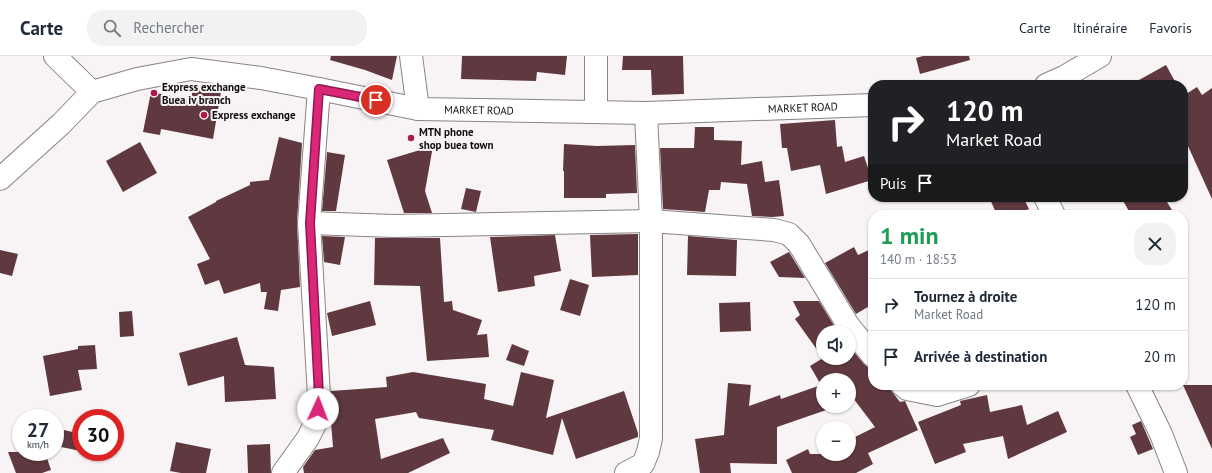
<!DOCTYPE html>
<html lang="fr">
<head>
<meta charset="utf-8">
<style>
  body { margin:0; font-family:"PT Sans",sans-serif; background:#f2f2f3; color:#1f2937; height:100vh; display:flex; flex-direction:column; font-size:15px; white-space:nowrap }
  * { box-sizing:border-box; margin:0 }
  p { font-size:13px; color:#747a83 }
  .icon { flex:none; width:22px; height:22px; fill:none; stroke:currentColor; stroke-width:2; stroke-linecap:round; stroke-linejoin:round }
  .map { position:relative; flex:1; overflow:hidden }
  .sheet { position:absolute; left:868px; top:154px; width:320px; height:180px; display:flex; flex-direction:column; background:#fff; border-radius:16px; box-shadow:0 1px 3px #0004 }
  .sheet>* { flex:none }
  .hud { position:absolute; left:868px; top:24px; width:320px; height:122px; border-radius:16px; box-shadow:0 1px 3px #0004; background:#202124; color:#fff; overflow:hidden }
  .controls { position:absolute; left:816px; top:269px; display:grid; gap:8px }
  .controls a { display:grid; place-items:center; width:40px; height:40px; border-radius:50%; background:#fff; box-shadow:0 1px 3px #0004; font-size:20px }
  .speed { position:absolute; left:12px; top:353px; display:flex; gap:8px; font-size:20px; font-weight:700; text-align:center }
  .speed>* { display:grid; place-content:center; width:52px; height:52px; border-radius:50%; background:#fff; box-shadow:0 1px 3px #0004; line-height:1 }
  .speed small { font-size:10px; font-weight:400 }
  .speed .limit { border:6px solid #d22; background:#fff; color:#111 }
  .pin { position:absolute; display:grid; place-items:center; width:34px; height:34px; color:#fff; margin:-17px; border:2px solid #fff; border-radius:50%; box-shadow:0 1px 4px #0007 }
  .me { position:absolute; width:44px; margin:-22px; rotate:2deg; stroke-linejoin:round; filter:drop-shadow(0 0 3px #0008) }
  .turn { display:flex; align-items:center; gap:14px; height:84px; padding:0 12px; font-size:18px }
  .turn .icon { width:52px; height:52px; stroke-width:2.5 }
  .turn b { display:block; font-size:28px; line-height:34px }
  .then { display:flex; align-items:center; height:38px; padding:0 12px; background:#0003; gap:8px; font-size:15px }
  .round { display:grid; place-items:center; flex:none; width:42px; height:42px; border-radius:16px; background:#f2f2f3 }
  .summary { display:flex; align-items:center; justify-content:space-between; height:68px; padding:0 12px }
  h1 { font-size:24px; font-weight:600; line-height:30px; color:#1e9e55 }
  ul { padding:0; list-style:none }
  li { display:flex; align-items:center; gap:12px; height:52px; padding:0 12px; border-top:1px solid #e0e1e3 }
  li div { flex:1 }
  li b { display:block; font-size:15px }
  li em { font-style:normal }
  header { display:flex; align-items:center; gap:24px; box-sizing:border-box; height:56px; padding:0 20px; background:#fff; border-bottom:1px solid #e0e1e3 }
  header strong { font-size:19px }
  nav { display:flex; gap:22px; margin-inline-start:auto; font-size:14px }
  .search { width:280px; height:36px; background:#f2f2f3; display:flex; align-items:center; gap:10px; box-sizing:border-box; padding:0 14px; border-radius:16px; color:#747a83; font-size:15px }
  .map>svg:first-child { display:block }
  .building { fill:#5f393f }
  .lines { fill:none; stroke-linecap:round; stroke-linejoin:round }
  .minor-casing { stroke:#888384; stroke-width:24 }
  .major-casing { stroke:#888384; stroke-width:24 }
  .minor { stroke:#fff; stroke-width:22 }
  .major { stroke:#fff; stroke-width:22 }
  .route-casing { stroke:#8e194d; stroke-width:10 }
  .route { stroke:#db2777; stroke-width:7 }
  .poi-dot { fill:#ad1a4a; stroke:#f8f3f4; stroke-width:1.5 }
  .labels { text-anchor:middle; stroke-width:4; stroke-linejoin:round; paint-order:stroke }
  .poi-label { font-size:11px; font-weight:bold; fill:#0f0d0d; stroke:#f8f3f4; text-anchor:start }
  .street-label { font-size:11px; fill:#0f0d0d; stroke:#f8f3f4 }
</style>
</head>
<body>
<header>
<strong>Carte</strong>
<div class="search"><svg class="icon" aria-label="search" viewBox="0 0 24 24"><circle cx="10" cy="10" r="6"/><path d="M15 15l6 6"/></svg>Rechercher</div>
<nav><a>Carte</a><a>Itinéraire</a><a>Favoris</a></nav>
</header>
<div class="map">
<svg width="1212" height="417" viewBox="0 0 1212 417">
  <rect width="100%" height="100%" fill="#f8f3f4"/>
  <g class="building">
    <path d="M331,0H397L392,24L365,14L330,4Z"/>
    <path d="M462,0H567L565,19L537,16L536,25L461,23Z"/>
    <path d="M623,0H683L684,38L652,39L651,14H622Z"/>
    <path d="M923,0H969L970,4L920,18L916,2Z"/>
    <path d="M1166,9L1177,29H1130Z"/>
    <path d="M193,31L221,36L213,83L161,73L160,79L143,76L151,36L191,44Z"/>
    <path d="M1197,31L1202,39L1212,32V143L1183,79V40Z"/>
    <path d="M835,64L837,91L842,90L845,106L864,100L872,124L826,138L820,109L791,115L787,92H782L780,68Z"/>
    <path d="M695,71H714V84L742,85L741,109L762,105L765,126L779,124L784,160L772,161L752,160L747,128L721,126L720,134H709L705,156L663,153L660,92H694Z"/>
    <path d="M279,81L302,87L297,166L300,231L281,234L278,255L264,253L267,236H261L260,227L224,238L219,224L205,229L197,208L210,203L188,161L216,146V145L250,129V126L269,124Z"/>
    <path d="M140,86L157,117L123,136L106,105Z"/>
    <path d="M564,88L597,90L635,89L637,137L606,138V142H564V115H563Z"/>
    <path d="M433,90L425,135L432,157H404L387,104Z"/>
    <path d="M327,96L345,99L336,155H322Z"/>
    <path d="M466,132L481,135L476,156L461,153Z"/>
    <path d="M989,141H1023L1029,153L1016,159H997Z"/>
    <path d="M1121,141H1164L1175,159H1131Z"/>
    <path d="M638,178V219L592,221L590,179Z"/>
    <path d="M555,179L561,215L534,220L535,230L498,236L490,181Z"/>
    <path d="M322,180L345,181L340,209L324,206Z"/>
    <path d="M688,180L737,184L736,220L687,219Z"/>
    <path d="M375,182H440L444,246L452,245L453,254L482,264L477,279L487,278L489,301L427,305L420,230L374,229Z"/>
    <path d="M854,191L858,199L873,192V248L856,258L825,207Z"/>
    <path d="M0,194L18,198L12,220L0,217Z"/>
    <path d="M789,196L805,222L779,221L770,206Z"/>
    <path d="M570,223L589,229L580,260L560,254Z"/>
    <path d="M370,245L376,269L332,280L327,257Z"/>
    <path d="M793,245H819L838,276H823V302H849V290L864,308L868,311L873,312V329H887L900,346L905,345L918,374L868,397L873,408L856,417H792L786,404L808,393L810,398H849V384L875,371L853,342L849,344V324H823V350H840L836,353L835,351L777,371V408L730,407L731,417H700L695,383L724,379L728,327L751,329L749,350L780,339L781,343L821,329L810,310L823,302L795,263L800,259Z"/>
    <path d="M750,246L751,275L720,276L719,247Z"/>
    <path d="M132,255L134,280L120,281L119,256Z"/>
    <path d="M237,281L245,309L274,311L276,343L225,346L224,320L188,330L179,297Z"/>
    <path d="M512,288L529,295L524,310L506,304Z"/>
    <path d="M95,289L97,313L78,314L82,334L50,340L43,300L78,293V290Z"/>
    <path d="M413,316L486,328L484,343L513,350L521,316L554,324L546,362L624,335L638,377V381L576,403L562,362L553,399L491,384L494,374L419,362L416,356L375,363L381,403L443,382L450,397L408,417H304L303,411L315,394L333,391L330,354L331,335L387,331L386,321Z"/>
    <path d="M1183,329H1212V393Z"/>
    <path d="M987,339L990,356L1022,349L1027,369L1058,355L1067,376L1008,403L1003,380L963,388L966,396L935,408L918,366L961,349L960,345Z"/>
    <path d="M1141,365L1153,393L1138,399L1130,381L1136,378L1132,369Z"/>
    <path d="M64,374L81,378V395L61,391Z"/>
    <path d="M176,386L211,393L206,417H181L170,415Z"/>
    <path d="M270,388L271,417H248L247,389Z"/>
    <path d="M8,396H45L51,414L42,417H16Z"/>
  </g>
  <g class="lines">
    <defs>
      <g id="minor">
        <path d="M55,0L92,36"/>
        <path d="M411,0L418,53"/>
        <path d="M596,0V56"/>
        <path d="M1045,141L1054,159"/>
        <path d="M309,167L394,170L651,165L774,174L789,178L799,188L848,269L873,300"/>
        <path d="M902,329L907,333L937,339L969,329"/>
        <path d="M1137,329L1161,378L1176,417"/>
        <path d="M283,417L308,382L316,366L319,340L309,167L319,33"/>
        <path d="M626,417L643,408L648,396L651,382V165L646,57"/>
      </g>
      <g id="major">
        <path d="M1046,29L1064,21L1100,0"/>
        <path id="s1" d="M0,123L61,68L92,36L137,23L191,13L261,22L319,33L418,53L646,57L873,49"/>
      </g>
    </defs>
    <use href="#minor" class="minor-casing"/>
    <use href="#major" class="major-casing"/>
    <use href="#minor" class="minor"/>
    <use href="#major" class="major"/>
  </g>
  <g class="lines">
    <defs>
      <path id="route" d="M318,353L319,340L310,167L319,33L376,44"/>
    </defs>
    <use href="#route" class="route-casing"/>
    <use href="#route" class="route"/>
  </g>
  <g class="poi-dot">
    <circle cx="154" cy="37" r="4"/>
    <circle cx="204" cy="59" r="4"/>
    <circle cx="411" cy="82" r="4"/>
  </g>
  <g class="labels">
    <g class="poi-label">
      <text x="162" y="35">Express exchange<tspan x="162" dy="13">Buea iv branch</tspan></text>
      <text x="212" y="63">Express exchange</text>
      <text x="419" y="80">MTN phone<tspan x="419" dy="13">shop buea town</tspan></text>
    </g>
    <g class="street-label">
      <text dy="4" stroke="none"><textPath href="#s1" startOffset="844">MARKET ROAD</textPath></text>
      <text dy="4" stroke="none"><textPath href="#s1" startOffset="520">MARKET ROAD</textPath></text>
    </g>
  </g>
</svg>
<div class="controls">
<a><svg class="icon" aria-label="sound" viewBox="0 0 24 24"><path d="M4 9h4l5-4v14l-5-4H4zM17 9q2 3 0 6"/></svg></a>
<a>+</a>
<a>−</a>
</div>
<div class="speed"><div>27<small>km/h</small></div><div class="limit">30</div></div>
<div class="pin" style="left:376px;top:44px;background:#d93025"><svg class="icon" aria-label="arrive" viewBox="0 0 24 24"><path d="M6 21V4h12l-3 4 3 4H6"/></svg></div>
<svg class="me" style="left:318px;top:353px" viewBox="-20 -20 40 40"><circle r="19" fill="#fff"/><path d="M0-13L10 11 0 6-10 11z" fill="#db2777"/></svg>
<div class="hud">
<div class="turn"><svg class="icon" aria-label="right" viewBox="0 0 24 24"><path d="M7 20v-9h11M14 6l5 5-5 5"/></svg><div><b>120 m</b>Market Road</div></div>
<div class="then">Puis<svg class="icon" aria-label="arrive" viewBox="0 0 24 24"><path d="M6 21V4h12l-3 4 3 4H6"/></svg></div>
</div>
<section class="sheet">
<div class="summary"><div><h1>1 min</h1><p>140 m · 18:53</p></div><a class="round"><svg class="icon" aria-label="close" viewBox="0 0 24 24"><path d="M6 6l12 12M18 6L6 18"/></svg></a></div>
<ul>
<li><svg class="icon" aria-label="right" viewBox="0 0 24 24"><path d="M7 20v-9h11M14 6l5 5-5 5"/></svg><div><b>Tournez à droite</b><p>Market Road</p></div><em>120 m</em></li>
<li><svg class="icon" aria-label="arrive" viewBox="0 0 24 24"><path d="M6 21V4h12l-3 4 3 4H6"/></svg><div><b>Arrivée à destination</b></div><em>20 m</em></li>
</ul>
</section>
</div>
</body>
</html>
